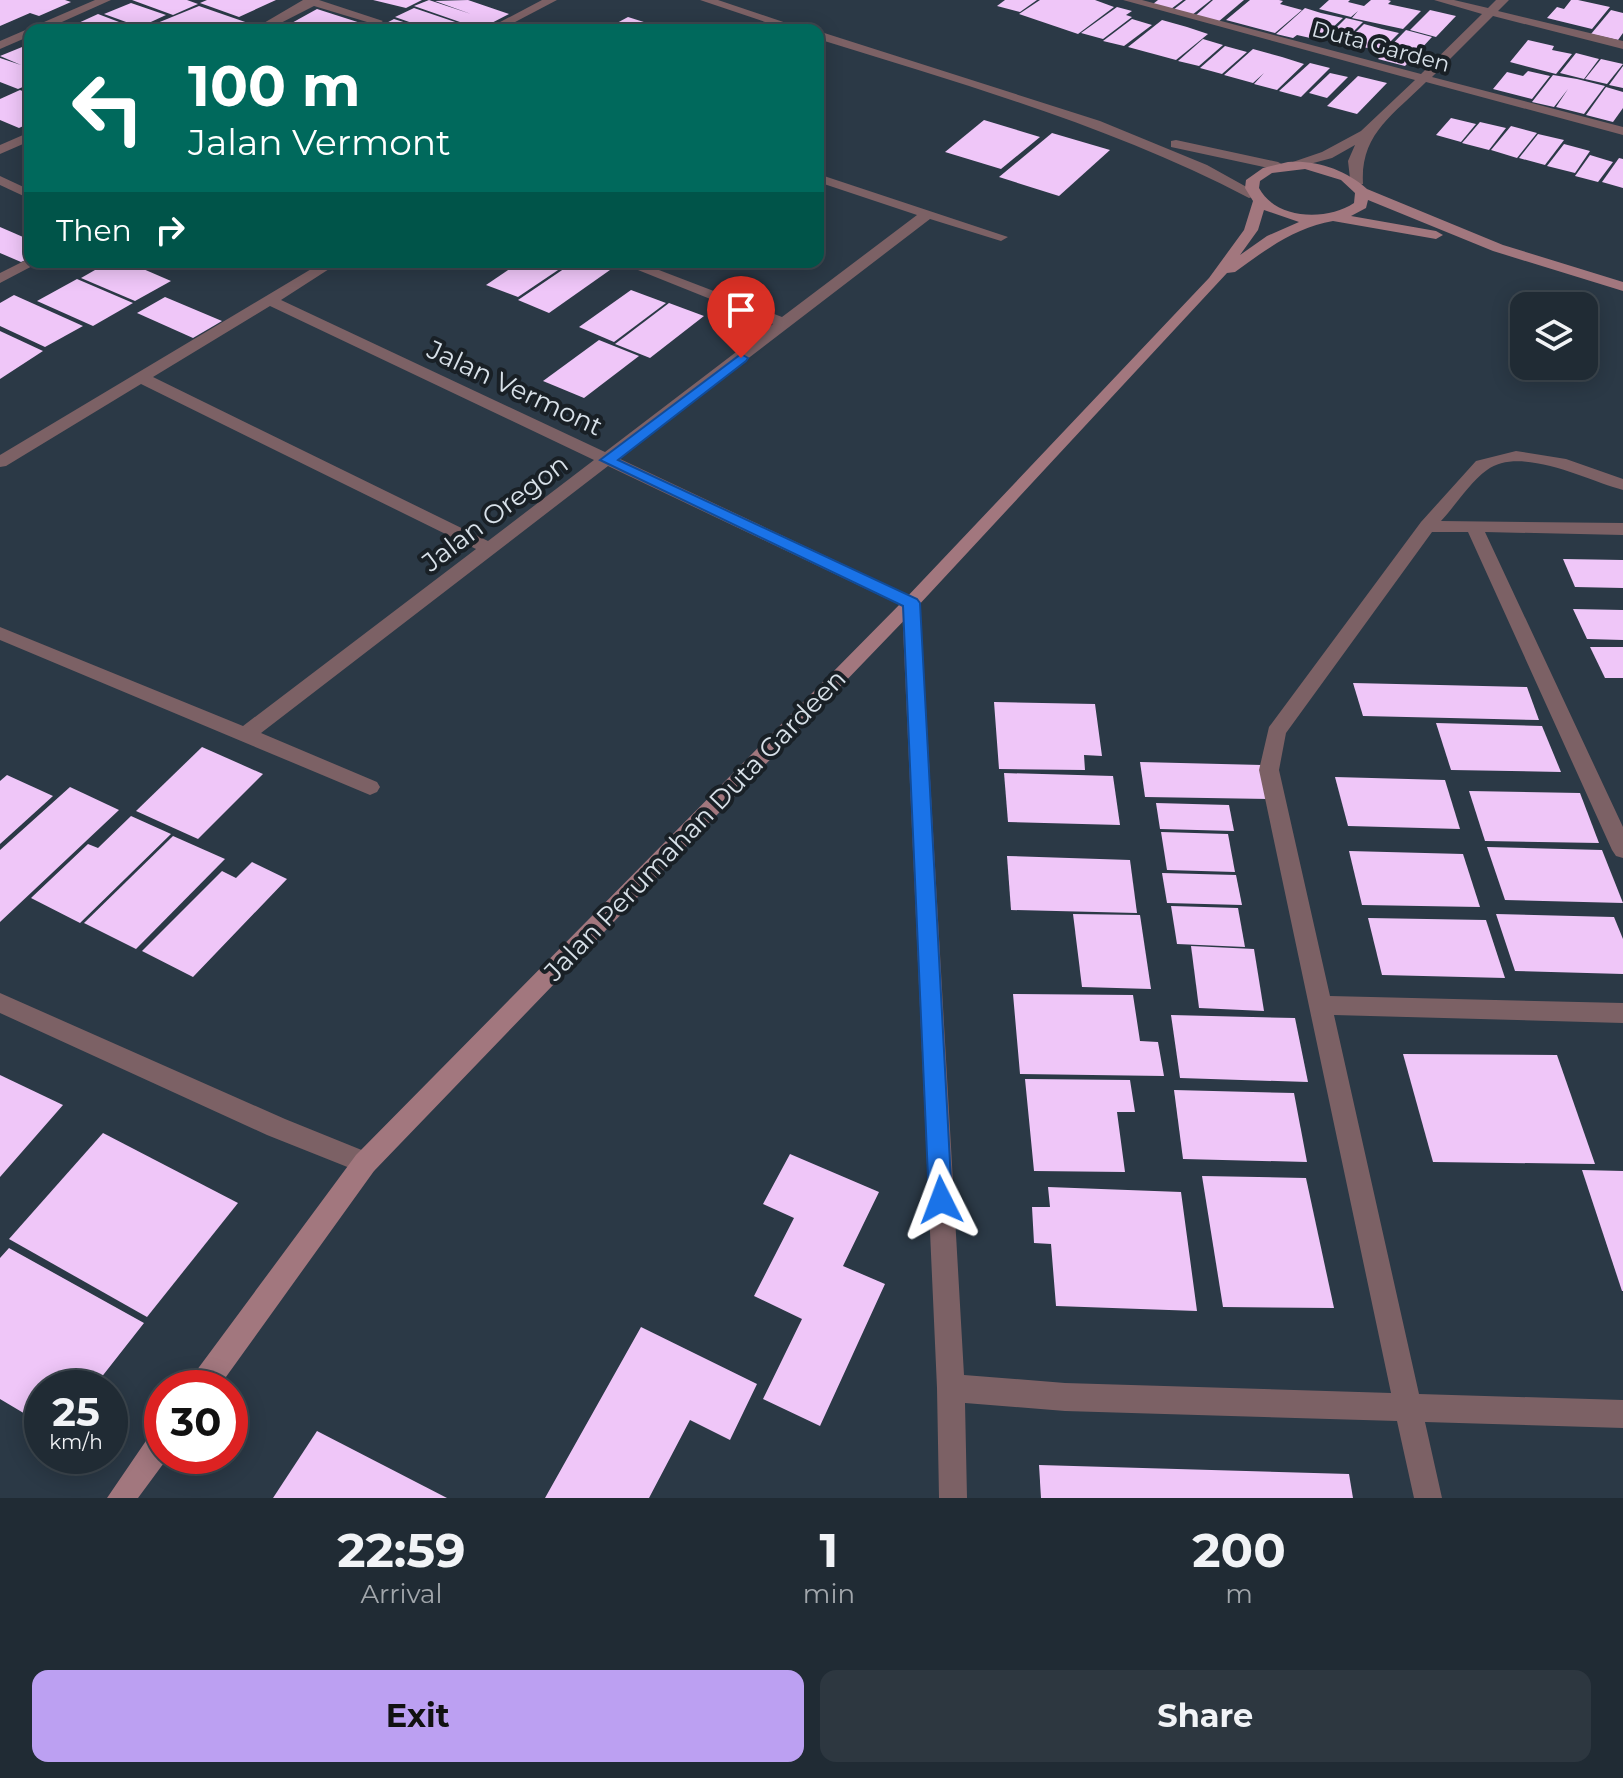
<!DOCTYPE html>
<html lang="en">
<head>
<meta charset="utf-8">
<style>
  body { margin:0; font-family:Montserrat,sans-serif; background:#2d3740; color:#f1f3f6; height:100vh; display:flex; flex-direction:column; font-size:30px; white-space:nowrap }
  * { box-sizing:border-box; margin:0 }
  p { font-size:26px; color:#a2a7ac }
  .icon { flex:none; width:44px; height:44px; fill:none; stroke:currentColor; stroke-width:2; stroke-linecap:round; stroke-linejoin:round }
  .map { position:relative; height:1498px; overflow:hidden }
  .drawer { display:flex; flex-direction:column; background:#202b34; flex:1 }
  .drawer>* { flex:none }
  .guide { position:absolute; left:24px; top:24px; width:800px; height:244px; border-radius:16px; box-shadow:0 4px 20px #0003,0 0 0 2px #3d474f; background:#00695c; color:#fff; overflow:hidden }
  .fabs { position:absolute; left:1510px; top:292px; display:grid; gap:16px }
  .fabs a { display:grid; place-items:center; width:88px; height:88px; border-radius:16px; background:#202b34; box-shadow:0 4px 20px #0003,0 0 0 2px #3d474f; font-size:40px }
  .speed { position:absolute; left:24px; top:1370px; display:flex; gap:16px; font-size:40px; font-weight:700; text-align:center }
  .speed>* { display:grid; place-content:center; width:104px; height:104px; border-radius:50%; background:#202b34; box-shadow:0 4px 20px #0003,0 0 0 2px #3d474f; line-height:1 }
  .speed small { font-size:20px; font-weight:400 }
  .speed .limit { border:12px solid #d22; background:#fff; color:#111 }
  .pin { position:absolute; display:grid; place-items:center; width:68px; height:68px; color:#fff; margin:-82px -34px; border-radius:50% 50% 50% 0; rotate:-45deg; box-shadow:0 0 8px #0007 }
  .pin .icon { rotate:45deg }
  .me { position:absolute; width:88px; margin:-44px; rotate:357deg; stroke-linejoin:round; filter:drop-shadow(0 0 6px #0008) }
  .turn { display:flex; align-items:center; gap:28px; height:168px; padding:0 32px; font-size:36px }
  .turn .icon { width:104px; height:104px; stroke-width:2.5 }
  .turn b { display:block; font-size:56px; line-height:68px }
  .then { display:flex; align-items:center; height:76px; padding:0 32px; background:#0003; gap:16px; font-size:30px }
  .eta { display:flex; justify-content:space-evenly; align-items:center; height:136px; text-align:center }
  .eta b { font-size:48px; font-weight:700; line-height:56px }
  .button { display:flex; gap:16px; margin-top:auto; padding:16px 32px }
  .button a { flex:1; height:92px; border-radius:16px; background:#bca0f2; color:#111; font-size:32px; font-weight:700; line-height:92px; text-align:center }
  .button a+a { background:#2d3740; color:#f1f3f6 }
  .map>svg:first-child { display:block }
  .building { fill:#efc6f8 }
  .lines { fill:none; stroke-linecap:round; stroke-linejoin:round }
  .street { fill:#7c6165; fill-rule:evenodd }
  .secondary { fill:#a2777e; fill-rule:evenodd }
  .route { fill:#1a73e8; stroke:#114b97; stroke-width:2 }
  .labels { text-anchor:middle; stroke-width:8; stroke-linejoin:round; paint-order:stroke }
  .far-street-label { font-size:22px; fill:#d8e1e9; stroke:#192026 }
  .street-label { font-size:26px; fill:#d8e1e9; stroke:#192026 }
</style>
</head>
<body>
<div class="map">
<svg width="1623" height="1498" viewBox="0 0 1623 1498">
  <rect width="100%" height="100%" fill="#2b3946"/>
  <g class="building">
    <path d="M0,0H65L71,2L39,16L30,13L0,26Z"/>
    <path d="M132,0H187L198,4L173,15Z"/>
    <path d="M207,0H276L239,17L200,3Z"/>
    <path d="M373,0H422L406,8Z"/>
    <path d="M429,0L471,14L435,1L468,0L509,14L480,29L414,6Z"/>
    <path d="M1005,0H1037L1020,12L997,6Z"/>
    <path d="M1040,0H1095L1114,7L1078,34L1019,14Z"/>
    <path d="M1158,0H1183L1171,9L1153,4Z"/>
    <path d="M1186,0H1211L1192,15L1173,10Z"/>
    <path d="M1213,0H1244L1218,22L1195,16Z"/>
    <path d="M1250,0H1279L1283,1L1280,4L1302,10L1275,33L1226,20Z"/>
    <path d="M1329,0H1350L1348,2L1364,6L1371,0H1388L1391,1L1388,4L1421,11L1403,29L1352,18L1358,11L1351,17L1319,9Z"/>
    <path d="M1571,0H1578L1610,7L1592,29L1547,18L1557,7L1564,9Z"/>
    <path d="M131,3L166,15L140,27L104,14Z"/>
    <path d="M199,6L251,24L238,30H140Z"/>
    <path d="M1117,7L1132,11L1126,15L1132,17L1103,39L1081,33Z"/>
    <path d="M414,8L467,26L463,27L470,30H432L395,17Z"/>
    <path d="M1305,8L1321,13L1343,18L1319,40L1297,35L1293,38L1276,34Z"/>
    <path d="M317,9L370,26L362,30H279Z"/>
    <path d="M1430,10L1456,16L1436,37L1410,30Z"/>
    <path d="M1611,10L1623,13V33L1618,40L1591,34Z"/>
    <path d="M98,14L140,30H45L54,26L63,30Z"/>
    <path d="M628,17L666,29V30H604Z"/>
    <path d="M1346,18L1363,22L1344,41L1327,37Z"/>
    <path d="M394,19L425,29V30L375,29Z"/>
    <path d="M1132,19L1152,25L1124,46L1103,41Z"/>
    <path d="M1162,20L1187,27L1208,34L1176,60L1128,47Z"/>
    <path d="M1364,24L1382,29L1399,33L1381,51L1345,43Z"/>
    <path d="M1406,30L1432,37L1405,66L1378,59Z"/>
    <path d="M1203,39L1223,45L1199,66L1178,61Z"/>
    <path d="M1528,40L1554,46L1552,50L1572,54L1556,74L1510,62Z"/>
    <path d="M27,45L30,46V84L18,89L0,82V58L21,65L0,56Z"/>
    <path d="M1225,46L1247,52L1222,74L1200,68Z"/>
    <path d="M1253,49L1282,57L1304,64L1277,90L1254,84L1264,73L1253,83L1224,75Z"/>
    <path d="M1576,53L1599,59L1584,79L1560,73Z"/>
    <path d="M1601,59L1623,64L1607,84L1585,79Z"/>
    <path d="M1310,63L1330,68L1301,97L1279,91Z"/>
    <path d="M1623,66V88L1609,85Z"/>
    <path d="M1528,71L1550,76L1532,99L1493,89L1507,72L1523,76Z"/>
    <path d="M1330,73L1348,77L1327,98L1309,93Z"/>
    <path d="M1553,75L1577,79L1605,86L1584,114L1556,107L1568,89L1554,107L1532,102Z"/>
    <path d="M1358,76L1387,83L1357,114L1327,106Z"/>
    <path d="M1606,87L1623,92V108L1613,122L1586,115Z"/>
    <path d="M20,90L30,94V123L19,128L0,120V99Z"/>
    <path d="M1451,118L1476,124L1461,142L1436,135Z"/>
    <path d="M984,120L1040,137L1001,169L945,152Z"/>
    <path d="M1480,122L1506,128L1489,150L1462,143Z"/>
    <path d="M1511,126L1537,133L1517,158L1491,150Z"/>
    <path d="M1052,133L1110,150L1059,196L999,177Z"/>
    <path d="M1538,134L1564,140L1545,165L1519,158Z"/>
    <path d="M1564,144L1590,151L1575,173L1547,166Z"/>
    <path d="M1590,155L1613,162L1598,182L1575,176Z"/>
    <path d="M1619,158L1623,159V188L1602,182Z"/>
    <path d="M0,227L30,240V258L21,262L0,253Z"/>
    <path d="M109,262H127L171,281L135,301L81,278Z"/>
    <path d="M520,262H570L518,297L486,285Z"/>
    <path d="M574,262H589L610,270L549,313L518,300Z"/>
    <path d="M77,279L133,303L93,326L37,301Z"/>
    <path d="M631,290L666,303L614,342L579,327Z"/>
    <path d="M14,295L83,326L45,347L0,326V303Z"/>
    <path d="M165,297L222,321L193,338L137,313Z"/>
    <path d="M669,303L704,316L650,358L615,344Z"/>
    <path d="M0,331L43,351L0,379Z"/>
    <path d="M599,340L639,356L584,398L543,381Z"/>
    <path d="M1563,559L1623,560V588L1575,587Z"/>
    <path d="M1573,609L1623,610V640L1587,639Z"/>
    <path d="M1590,647H1623V678H1605Z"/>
    <path d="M1353,683L1527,687L1539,720L1363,716Z"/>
    <path d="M994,702L1095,704L1102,756L1084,755L1085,770L999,769Z"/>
    <path d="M1436,723L1542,726L1561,772L1451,770Z"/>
    <path d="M202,747L263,774L198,839L136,811Z"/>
    <path d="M1140,762L1262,765L1269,799L1145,797Z"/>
    <path d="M1004,773L1113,776L1120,825L1008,822Z"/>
    <path d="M7,775L53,796L0,844V781Z"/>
    <path d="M1335,777L1445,780L1460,829L1348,826Z"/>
    <path d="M70,787L119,810L0,922V850Z"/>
    <path d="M1469,791L1580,793L1599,843L1485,841Z"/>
    <path d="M1156,803L1229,805L1234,831L1160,829Z"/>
    <path d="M131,816L171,834L80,923L31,898L88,844L98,848Z"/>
    <path d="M1161,832L1228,834L1235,872L1167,870Z"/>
    <path d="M173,836L225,859L136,949L84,923Z"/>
    <path d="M1487,847L1602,850L1623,903L1505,900Z"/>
    <path d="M1349,851L1463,854L1480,907L1362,905Z"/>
    <path d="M1007,856L1130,860L1137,913L1011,910Z"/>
    <path d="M252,862L287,879L193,977L142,951L222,871L236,878Z"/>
    <path d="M1162,873L1236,875L1242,905L1167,903Z"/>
    <path d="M1171,906L1238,908L1245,947L1177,944Z"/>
    <path d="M1073,914L1140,915L1151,989L1082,987Z"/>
    <path d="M1496,914L1614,917L1623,939V974L1515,971Z"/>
    <path d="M1368,918L1486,920L1505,978L1382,975Z"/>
    <path d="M1191,946L1254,949L1264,1011L1199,1008Z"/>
    <path d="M1013,994L1133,995L1140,1041L1158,1042L1164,1076L1020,1074Z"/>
    <path d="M1171,1015L1295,1018L1308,1082L1180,1078Z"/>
    <path d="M1403,1054L1557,1055L1595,1164L1433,1162Z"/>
    <path d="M0,1075L63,1105L0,1177Z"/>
    <path d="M1025,1079L1130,1080L1135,1112H1117L1125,1172L1034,1171Z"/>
    <path d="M1174,1090L1294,1093L1307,1162L1183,1159Z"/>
    <path d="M103,1133L238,1203L147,1317L9,1239Z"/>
    <path d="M790,1154L879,1192L843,1266L885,1284L820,1426L763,1399L802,1319L754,1296L794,1218L763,1204Z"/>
    <path d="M1582,1170L1623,1171V1291H1622Z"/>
    <path d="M1202,1176L1306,1178L1334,1308L1223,1307Z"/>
    <path d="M1048,1187L1181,1192L1197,1311L1056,1306L1051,1244L1034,1243L1032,1207H1050Z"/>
    <path d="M9,1248L144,1323L93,1388H42V1424L0,1399V1258Z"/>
    <path d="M641,1327L757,1384L730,1440L690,1420L649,1498H545Z"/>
    <path d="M317,1431L447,1498H273Z"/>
    <path d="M1039,1465L1349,1474L1353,1498H1041Z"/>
  </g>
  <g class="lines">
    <g class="street">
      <path d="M95,0H111L44,30H30V36L0,49V41Z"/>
      <path d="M303,0H319L383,21L377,25L314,6L267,30H252Z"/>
      <path d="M542,0H557L500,30H485Z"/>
      <path d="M700,0H718L807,30H789Z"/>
      <path d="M1123,0H1142L1421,74L1482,14L1434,0H1454L1488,8L1496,0H1509L1498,11L1623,41V49L1493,16L1432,77L1623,127V135L1426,82C1393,115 1360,134 1363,184L1351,187L1348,161L1355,145L1332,158L1291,169L1284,165L1322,152L1361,131L1415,80Z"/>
      <path d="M818,31L1100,121L1207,165L1261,195L1249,198C1112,126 965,85 818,39Z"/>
      <path d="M30,132V141L0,154V145Z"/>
      <path d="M1176,140L1278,162L1285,166L1278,170L1171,147V141Z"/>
      <path d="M818,174L1008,237L1001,241L930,219L618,458L917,599L920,603L964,1375L1065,1383L1391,1393L1259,770L1269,727L1421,522L1476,461L1516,451L1566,459L1623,479V490C1588,481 1521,445 1487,470C1470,482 1456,505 1441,521L1623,523V535L1485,532L1623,827V858L1616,856L1612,850L1468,532H1432L1286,733L1279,770L1330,996L1623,1003V1023L1334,1015L1419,1394L1623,1400V1428L1425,1422L1442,1498H1414L1397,1421L1065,1411L965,1403L967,1498H939L937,1388L902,606L608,466L261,733L377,782L380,787L377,792L370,795L0,640V627L243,726L476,549L141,384L6,466L0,467V455L323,262H340L281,300L605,452L773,324L618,262H638L782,317L917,215L818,182ZM270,306L594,460L488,541L153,377Z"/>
      <path d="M0,176L30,190V199L0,185Z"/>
      <path d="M30,258V262H40L0,283V273Z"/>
      <path d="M0,993L285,1119L374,1155L377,1163L374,1171L365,1174L267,1135L0,1013Z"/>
    </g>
    <g class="secondary">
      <path d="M1288,162C1317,160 1346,170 1367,189L1503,245L1623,282V291L1493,251L1368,200L1366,208L1351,216L1436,231L1443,235L1436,239L1333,221C1296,227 1265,250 1235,272L1227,273L917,607L374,1171L218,1388H187L191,1378L356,1155L905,599L1209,278L1244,230L1253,201L1245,188L1246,180L1263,168ZM1305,169L1341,180L1355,193L1354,203C1327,221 1276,220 1259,188L1260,181L1272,173ZM1264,210L1299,222L1267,236L1240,255L1258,230Z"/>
      <path d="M162,1428V1456H169L138,1498H107L152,1432Z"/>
    </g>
  </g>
  <path class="route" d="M741,354L748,358L746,361L618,460L917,599L920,603L952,1200L949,1208L941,1211L933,1208L929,1200L903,606L600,460Z"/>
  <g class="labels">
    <g class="far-street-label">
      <text transform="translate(1381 46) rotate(15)" y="8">Duta Garden</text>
    </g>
    <g class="street-label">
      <text transform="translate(515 388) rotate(25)" y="9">Jalan Vermont</text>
      <text transform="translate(495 513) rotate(-37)" y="9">Jalan Oregon</text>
      <text transform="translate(695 825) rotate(-46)" y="9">Jalan Perumahan Duta Gardeen</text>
    </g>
  </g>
</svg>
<div class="fabs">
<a><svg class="icon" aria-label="layers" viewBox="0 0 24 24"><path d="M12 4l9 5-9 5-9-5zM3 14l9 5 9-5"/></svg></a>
</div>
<div class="speed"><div>25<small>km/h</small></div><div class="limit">30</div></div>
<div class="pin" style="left:741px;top:358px;background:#d93025"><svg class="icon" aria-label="arrive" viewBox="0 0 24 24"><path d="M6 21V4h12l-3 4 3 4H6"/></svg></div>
<svg class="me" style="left:941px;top:1200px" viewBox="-20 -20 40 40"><path d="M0-17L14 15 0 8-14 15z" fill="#1a73e8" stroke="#fff" stroke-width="4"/></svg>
<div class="guide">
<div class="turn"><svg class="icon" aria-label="left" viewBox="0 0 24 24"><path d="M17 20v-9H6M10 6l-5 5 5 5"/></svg><div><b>100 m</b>Jalan Vermont</div></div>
<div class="then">Then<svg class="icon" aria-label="right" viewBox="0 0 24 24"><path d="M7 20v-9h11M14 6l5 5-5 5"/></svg></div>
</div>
</div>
<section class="drawer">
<div class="eta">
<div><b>22:59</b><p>Arrival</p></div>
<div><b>1</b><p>min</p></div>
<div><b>200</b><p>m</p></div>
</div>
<div class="button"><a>Exit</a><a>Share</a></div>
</section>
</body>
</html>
